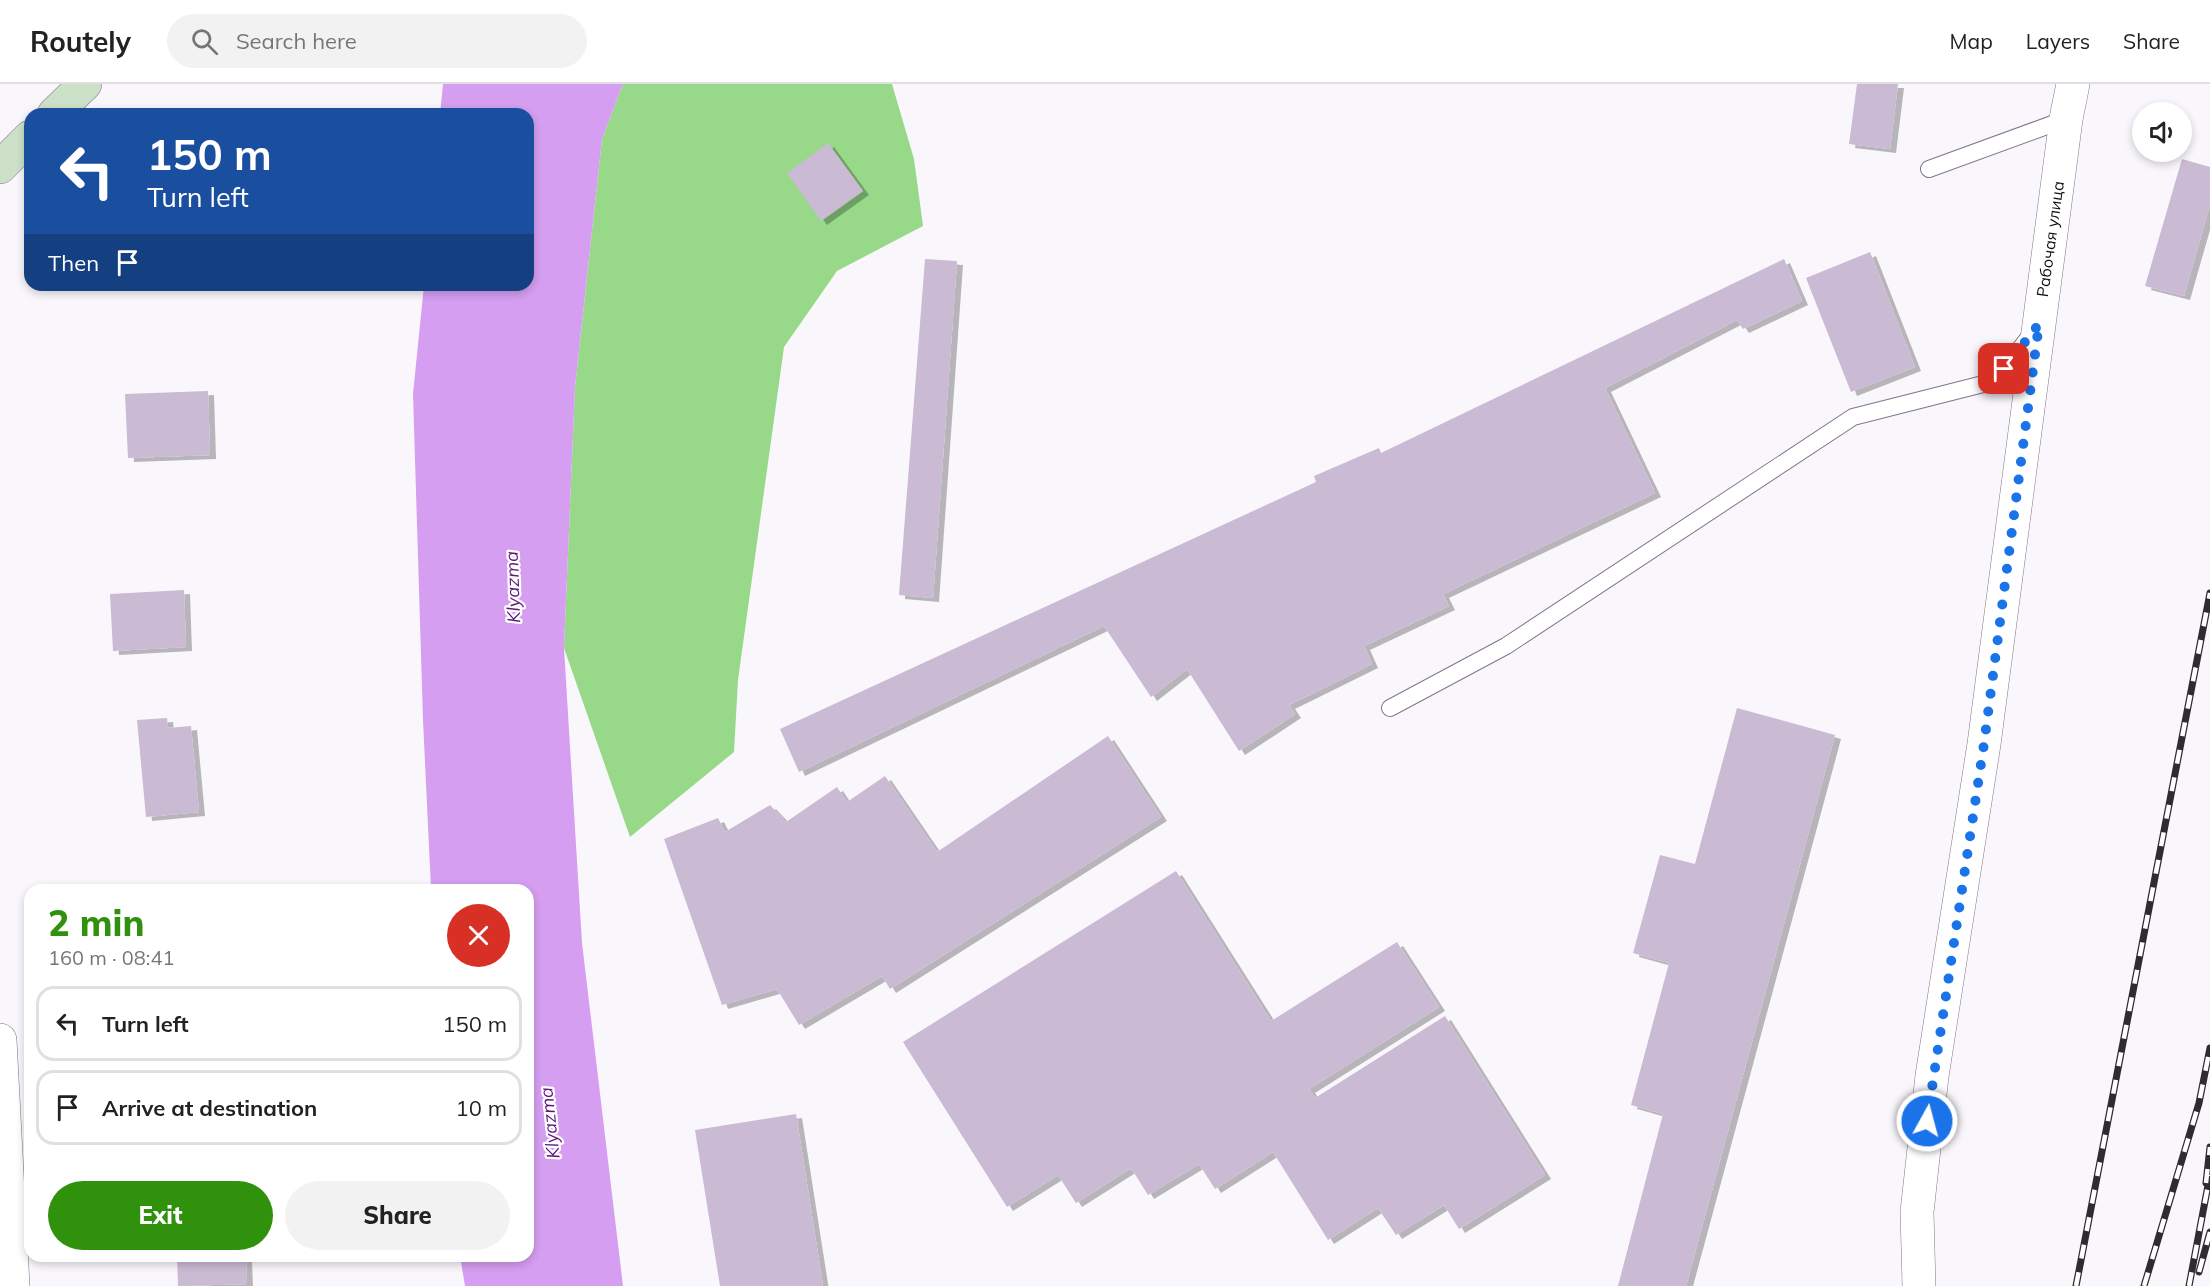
<!DOCTYPE html>
<html lang="en">
<head>
<meta charset="utf-8">
<style>
  body { margin:0; font-family:Mulish,sans-serif; background:#f2f2f2; color:#222; height:100vh; display:flex; flex-direction:column; font-size:22px; white-space:nowrap }
  * { box-sizing:border-box; margin:0 }
  p { font-size:20px; color:#767676 }
  .icon { flex:none; width:33px; height:33px; fill:none; stroke:currentColor; stroke-width:2; stroke-linecap:round; stroke-linejoin:round }
  .map { position:relative; flex:1; overflow:hidden }
  .drawer { position:absolute; left:24px; top:800px; width:510px; height:378px; display:flex; flex-direction:column; background:#fff; border-radius:18px; box-shadow:0 3px 9px #0003 }
  .drawer>* { flex:none }
  .top-card { position:absolute; left:24px; top:24px; width:510px; height:183px; border-radius:18px; box-shadow:0 3px 9px #0003; background:#1a4fa0; color:#fff; overflow:hidden }
  .tools { position:absolute; left:2132px; top:18px; display:grid; gap:12px }
  .tools a { display:grid; place-items:center; width:60px; height:60px; border-radius:50%; background:#fff; box-shadow:0 3px 9px #0003; font-size:30px }
  .pin { position:absolute; display:grid; place-items:center; width:51px; height:51px; color:#fff; margin:-26px; border-radius:12px; box-shadow:0 3px 9px #0006 }
  .me { position:absolute; width:66px; margin:-33px; rotate:7deg; stroke-linejoin:round; filter:drop-shadow(0 0 4px #0008) }
  .turn { display:flex; align-items:center; gap:21px; height:126px; padding:0 24px; font-size:27px }
  .turn .icon { width:78px; height:78px; stroke-width:2.5 }
  .turn b { display:block; font-size:42px; line-height:51px }
  .then { display:flex; align-items:center; height:57px; padding:0 24px; background:#0003; gap:12px; font-size:22px }
  .round { display:grid; place-items:center; flex:none; width:63px; height:63px; border-radius:32px; background:#f2f2f2 }
  .overview { display:flex; align-items:center; justify-content:space-between; height:102px; padding:0 24px }
  h1 { font-size:36px; font-weight:800; line-height:45px; color:#30910d }
  .primary-button { display:flex; gap:12px; margin-top:auto; padding:12px 24px }
  .primary-button a { flex:1; height:69px; border-radius:36px; background:#30910d; color:#fff; font-size:24px; font-weight:800; line-height:69px; text-align:center }
  .primary-button a+a { background:#f2f2f2; color:#222 }
  ul { padding:0; list-style:none }
  li { display:flex; align-items:center; gap:18px; height:75px; margin:0 12px 9px; padding:0 12px; border:3px solid #e0e0e0; border-radius:18px }
  li div { flex:1 }
  li b { display:block; font-size:22px }
  li em { font-style:normal }
  header { display:flex; align-items:center; gap:36px; box-sizing:border-box; height:84px; padding:0 30px; background:#fff; border-bottom:2px solid #e0e0e0 }
  header strong { font-size:28px }
  nav { display:flex; gap:33px; margin-inline-start:auto; font-size:21px }
  .search { width:420px; height:54px; background:#f2f2f2; display:flex; align-items:center; gap:15px; box-sizing:border-box; padding:0 21px; border-radius:33px; color:#767676; font-size:22px }
  .map>svg:first-child { display:block }
  .forest { fill:#97d988 }
  .water { fill:#d59ef1 }
  .building { fill:#cabad3; filter:url(#shadow) }
  .lines { fill:none; stroke-linecap:round; stroke-linejoin:round }
  .service-casing { stroke:#83748b; stroke-width:18 }
  .minor-casing { stroke:#83748b; stroke-width:34 }
  .secondary-casing { stroke:#83748b; stroke-width:34 }
  .service { stroke:#fff; stroke-width:16 }
  .minor { stroke:#fff; stroke-width:33 }
  .secondary { stroke:#cde1c8; stroke-width:33 }
  .rail-casing { stroke:#302b33; stroke-width:7 }
  .rail { stroke:#fff; stroke-width:4.5; stroke-dasharray:14; stroke-linecap:butt }
  .route { stroke:#1a73e8; stroke-width:10; stroke-dasharray:0 18 }
  .labels { text-anchor:middle; stroke-width:4.5; stroke-linejoin:round; paint-order:stroke }
  .street-label { font-size:16px; fill:#120d15; stroke:#fff }
  .water-label { font-size:18px; font-style:italic; fill:#5d1779; stroke:#fff }
</style>
</head>
<body>
<header>
<strong>Routely</strong>
<div class="search"><svg class="icon" aria-label="search" viewBox="0 0 24 24"><circle cx="10" cy="10" r="6"/><path d="M15 15l6 6"/></svg>Search here</div>
<nav><a>Map</a><a>Layers</a><a>Share</a></nav>
</header>
<div class="map">
<svg width="2210" height="1202" viewBox="0 0 2210 1202">
  <defs>
    <filter id="shadow"><feDropShadow dx="6" dy="4" stdDeviation="0" flood-color="#0004"/></filter>
  </defs>
  <rect width="100%" height="100%" fill="#faf7fc"/>
  <path class="forest" d="M623,0H892L914,75L923,142L837,187L784,263L738,596L734,668L630,753L564,564L575,303L602,55Z"/>
  <path class="water" d="M443,0H623L602,55L575,303L564,564L582,859L623,1202H465L460,1172H528V806L431,805L423,636L413,310L424,201H528V30H440Z"/>
  <g class="building">
    <path d="M1857,0H1898L1890,65L1849,60Z"/>
    <path d="M333,25L334,30H309V29Z"/>
    <path d="M828,59L863,107L821,137L787,89Z"/>
    <path d="M2182,75L2210,83V121L2184,212L2145,202Z"/>
    <path d="M1870,168L1915,283L1851,308L1806,194Z"/>
    <path d="M925,175L957,177L933,514L899,511Z"/>
    <path d="M1784,175L1802,217L1743,245L1737,236L1605,304L1655,409L1443,510L1449,522L1364,562L1372,580L1289,621L1295,630L1239,667L1187,585L1151,613L1104,542L799,688L780,645L1316,398L1314,392L1379,364L1381,369Z"/>
    <path d="M208,307L210,371L128,374L125,310Z"/>
    <path d="M184,506L186,563L113,567L110,510Z"/>
    <path d="M1737,624L1835,651L1686,1202H1618L1663,1030L1631,1021L1669,879L1633,869L1660,771L1695,780Z"/>
    <path d="M167,634L168,644L191,642L199,728L146,733L137,636Z"/>
    <path d="M1108,652L1161,733L890,905L882,892L799,941L777,905L722,921L664,755L718,734L725,748L770,721L786,738L837,703L847,718L885,692L937,768Z"/>
    <path d="M1176,787L1271,937L1397,858L1439,923L1309,1005L1315,1014L1445,932L1545,1091L1459,1145L1444,1121L1396,1151L1378,1124L1328,1156L1273,1068L1215,1105L1199,1080L1148,1111L1131,1084L1076,1119L1058,1091L1007,1123L903,958Z"/>
    <path d="M217,800L218,806H164V804Z"/>
    <path d="M796,1030L823,1202H720L695,1046Z"/>
    <path d="M177,1172H246L247,1200L178,1202Z"/>
  </g>
  <g class="lines">
    <defs>
      <g id="service">
        <path d="M1929,85L2066,35"/>
        <path d="M1390,624L1506,562L1853,333L1995,297L2033,248"/>
      </g>
      <g id="minor">
        <path d="M0,956L13,1202"/>
        <path d="M1919,1202L1917,1128L1932,992L1984,660L2066,35L2073,0"/>
      </g>
      <g id="secondary">
        <path d="M54,30L85,0"/>
        <path d="M0,83L30,53"/>
      </g>
    </defs>
    <use href="#service" class="service-casing"/>
    <use href="#minor" class="minor-casing"/>
    <use href="#secondary" class="secondary-casing"/>
    <use href="#service" class="service"/>
    <use href="#minor" class="minor"/>
    <use href="#secondary" class="secondary"/>
    <defs>
      <g id="rail">
        <path d="M2206,1099L2210,1063"/>
        <path d="M2199,1188L2210,1148"/>
        <path d="M2076,1202L2210,509"/>
        <path d="M2144,1202L2199,1019L2210,964"/>
        <path d="M2189,1202L2210,1091"/>
      </g>
    </defs>
    <use href="#rail" class="rail-casing"/>
    <use href="#rail" class="rail"/>
  </g>
  <g class="lines">
    <path class="route" d="M1927,1037L1984,660L2039,240L2004,285"/>
  </g>
  <g class="labels">
    <g class="street-label">
      <text transform="translate(2050 155) rotate(-82)" y="6">Рабочая улица</text>
    </g>
    <g class="water-label">
      <text transform="translate(513 503) rotate(-92)" y="6">Klyazma</text>
      <text transform="translate(550 1039) rotate(-96)" y="6">Klyazma</text>
    </g>
  </g>
</svg>
<div class="tools">
<a><svg class="icon" aria-label="sound" viewBox="0 0 24 24"><path d="M4 9h4l5-4v14l-5-4H4zM17 9q2 3 0 6"/></svg></a>
</div>
<div class="pin" style="left:2004px;top:285px;background:#d93025"><svg class="icon" aria-label="arrive" viewBox="0 0 24 24"><path d="M6 21V4h12l-3 4 3 4H6"/></svg></div>
<svg class="me" style="left:1927px;top:1037px" viewBox="-20 -20 40 40"><circle r="17" fill="#1a73e8" stroke="#fff" stroke-width="3"/><path d="M0-11L8 9 0 5-8 9z" fill="#fff"/></svg>
<div class="top-card">
<div class="turn"><svg class="icon" aria-label="left" viewBox="0 0 24 24"><path d="M17 20v-9H6M10 6l-5 5 5 5"/></svg><div><b>150 m</b>Turn left</div></div>
<div class="then">Then<svg class="icon" aria-label="arrive" viewBox="0 0 24 24"><path d="M6 21V4h12l-3 4 3 4H6"/></svg></div>
</div>
<section class="drawer">
<div class="overview"><div><h1>2 min</h1><p>160 m · 08:41</p></div><a class="round" style="background:#d93025;color:#fff"><svg class="icon" aria-label="close" viewBox="0 0 24 24"><path d="M6 6l12 12M18 6L6 18"/></svg></a></div>
<ul>
<li><svg class="icon" aria-label="left" viewBox="0 0 24 24"><path d="M17 20v-9H6M10 6l-5 5 5 5"/></svg><div><b>Turn left</b></div><em>150 m</em></li>
<li><svg class="icon" aria-label="arrive" viewBox="0 0 24 24"><path d="M6 21V4h12l-3 4 3 4H6"/></svg><div><b>Arrive at destination</b></div><em>10 m</em></li>
</ul>
<div class="primary-button"><a>Exit</a><a>Share</a></div>
</section>
</div>
</body>
</html>
